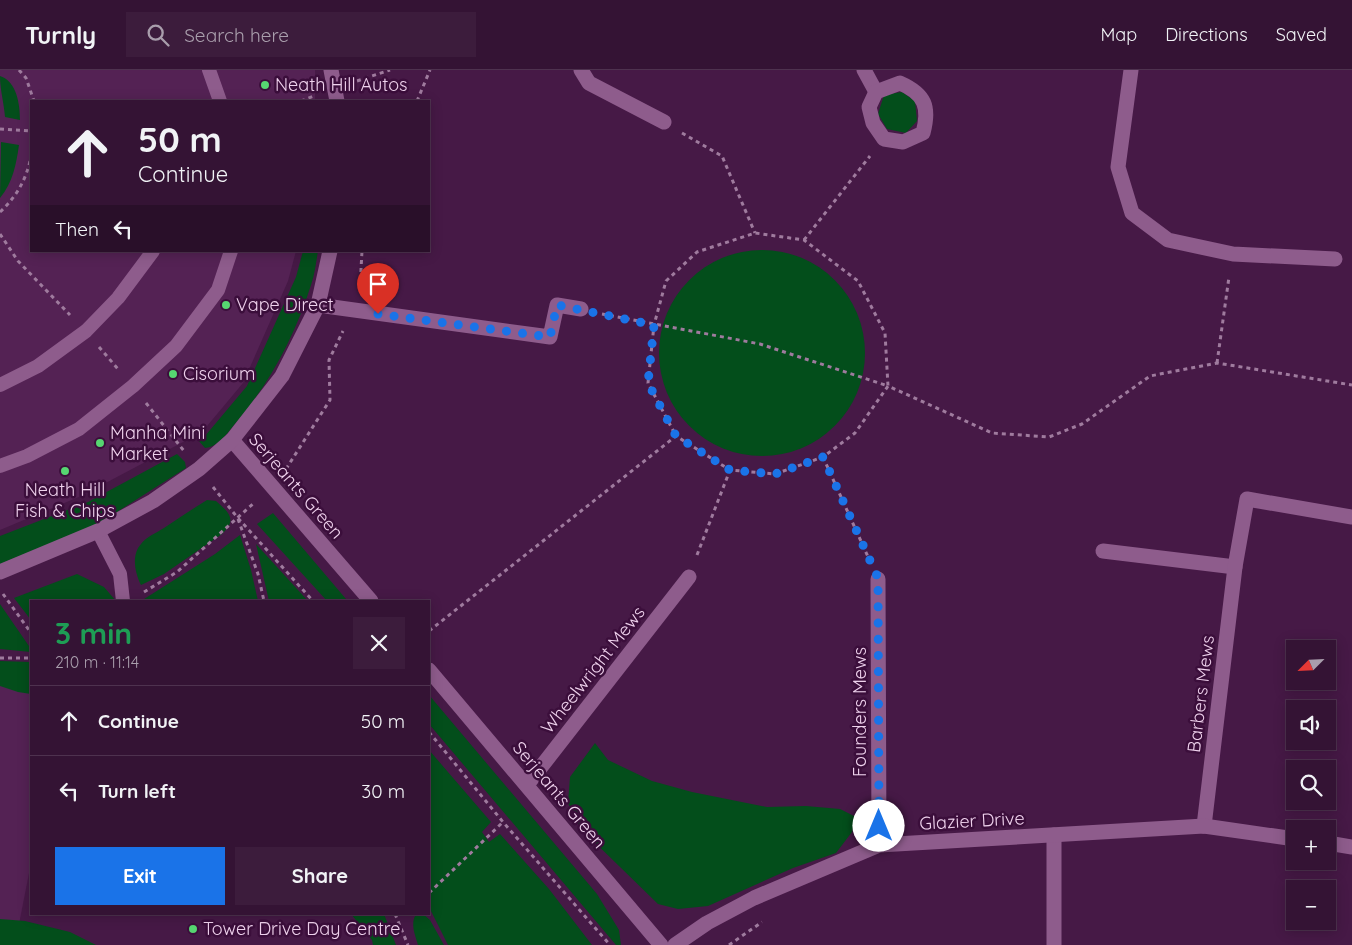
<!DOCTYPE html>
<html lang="en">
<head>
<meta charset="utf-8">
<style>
  body { margin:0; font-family:Quicksand,sans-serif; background:#3c1c3c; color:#f1f3f6; height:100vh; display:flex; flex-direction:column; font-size:19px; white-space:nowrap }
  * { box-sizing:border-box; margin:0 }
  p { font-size:16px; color:#a99eac }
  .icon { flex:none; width:28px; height:28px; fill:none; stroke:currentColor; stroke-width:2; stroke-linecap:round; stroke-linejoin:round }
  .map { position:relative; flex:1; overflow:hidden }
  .sheet { position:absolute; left:30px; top:530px; width:400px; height:315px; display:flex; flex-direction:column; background:#341334; border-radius:0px; box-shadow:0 2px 12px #0003,0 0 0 1px #4e324f }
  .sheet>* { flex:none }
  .guide { position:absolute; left:30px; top:30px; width:400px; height:152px; border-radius:0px; box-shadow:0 2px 12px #0003,0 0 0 1px #4e324f; background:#341334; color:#f1f3f6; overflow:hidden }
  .needle { width:32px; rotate:246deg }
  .buttons { position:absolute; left:1286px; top:570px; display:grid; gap:10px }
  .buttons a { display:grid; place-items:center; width:50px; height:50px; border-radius:0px; background:#341334; box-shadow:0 2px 12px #0003,0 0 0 1px #4e324f; font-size:25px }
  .pin { position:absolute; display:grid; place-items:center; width:42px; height:42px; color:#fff; margin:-51px -21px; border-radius:50% 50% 50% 0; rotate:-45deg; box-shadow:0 0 5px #0007 }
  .pin .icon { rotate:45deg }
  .me { position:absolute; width:55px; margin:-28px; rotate:0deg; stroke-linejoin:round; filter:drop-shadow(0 0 4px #0008) }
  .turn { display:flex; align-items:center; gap:18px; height:105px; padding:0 25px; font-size:22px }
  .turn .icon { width:65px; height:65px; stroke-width:2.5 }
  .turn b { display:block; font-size:35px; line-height:42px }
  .then { display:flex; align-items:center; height:48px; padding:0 25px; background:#0003; gap:10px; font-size:19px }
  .round { display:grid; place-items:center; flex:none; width:52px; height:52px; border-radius:0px; background:#3c1c3c }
  .overview { display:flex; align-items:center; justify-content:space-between; height:85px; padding:0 25px }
  h1 { font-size:30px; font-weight:800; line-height:38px; color:#1e9e55 }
  .cta { display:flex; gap:10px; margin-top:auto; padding:10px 25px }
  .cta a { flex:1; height:58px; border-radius:0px; background:#1a73e8; color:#fff; font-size:20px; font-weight:800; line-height:58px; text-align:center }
  .cta a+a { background:#3c1c3c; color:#f1f3f6 }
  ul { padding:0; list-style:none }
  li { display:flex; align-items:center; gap:15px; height:70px; padding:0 25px; border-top:1px solid #4e324f }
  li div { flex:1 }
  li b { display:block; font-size:19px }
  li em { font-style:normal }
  header { display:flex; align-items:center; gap:30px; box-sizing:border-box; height:70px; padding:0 25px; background:#341334; border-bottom:1px solid #4e324f }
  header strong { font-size:24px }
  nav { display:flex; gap:28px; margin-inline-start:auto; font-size:18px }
  .search { width:350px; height:45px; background:#3c1c3c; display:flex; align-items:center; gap:12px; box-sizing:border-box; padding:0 18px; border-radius:0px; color:#a99eac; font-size:19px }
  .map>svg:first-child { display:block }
  .built { fill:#542254 }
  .green { fill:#034e1b }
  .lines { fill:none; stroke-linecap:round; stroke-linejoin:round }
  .path { stroke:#9f7b9e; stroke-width:3; stroke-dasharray:4 4; stroke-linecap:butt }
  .lane { stroke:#8e5c8c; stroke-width:14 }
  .street { stroke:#8e5c8c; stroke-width:15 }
  .route { stroke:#1a73e8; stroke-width:9; stroke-dasharray:0 16.2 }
  .poi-dot { fill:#56d671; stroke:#3b0e3b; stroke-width:2 }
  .labels { text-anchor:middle; stroke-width:5; stroke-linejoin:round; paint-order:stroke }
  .poi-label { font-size:18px; fill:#efd2ed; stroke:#3b0e3b; text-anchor:start }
  .street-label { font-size:18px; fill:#efd2ed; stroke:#3b0e3b }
</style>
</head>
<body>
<header>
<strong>Turnly</strong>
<div class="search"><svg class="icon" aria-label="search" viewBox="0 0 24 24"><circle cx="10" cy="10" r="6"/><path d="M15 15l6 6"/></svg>Search here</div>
<nav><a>Map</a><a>Directions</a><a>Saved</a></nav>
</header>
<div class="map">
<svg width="1352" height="875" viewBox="0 0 1352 875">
  <rect width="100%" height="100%" fill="#461946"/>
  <g class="built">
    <path d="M0,0H315V31H31V181H296L288,211L243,313L202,362L81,426L0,460Z"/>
    <path d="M0,610H31V793L19,854L0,875Z"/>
  </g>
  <g class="green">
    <path d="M0,6C17,11 20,35 20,50L5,47C4,33 0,20 0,6Z"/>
    <path d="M902,22L915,31L917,51L906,63L887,59L878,44L884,25Z"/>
    <path d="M1,72L19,75C16,95 13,112 0,128Z"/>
    <circle cx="762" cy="283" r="103"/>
    <path d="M303,181H318C316,192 315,204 311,215C295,266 269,315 234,355C226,365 217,377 205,378L198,370L205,366L247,316L296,207Z"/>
    <path d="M177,384L185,392L186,398L98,454L0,494V466L88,432Z"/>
    <path d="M207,430L216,431C230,443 237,450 222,464L164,504L141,515C135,503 131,485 141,474C146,467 156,463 164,458C178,449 192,439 207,430Z"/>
    <path d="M273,443L346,529L348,531H327L257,454Z"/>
    <path d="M240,465L251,500L258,531H141L215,484Z"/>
    <path d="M256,474L308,531H269Z"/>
    <path d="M77,504L104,517L116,531H31V550L14,528Z"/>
    <path d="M0,534L31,579V582L0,579Z"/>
    <path d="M0,591L31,592V624L18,622L0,616Z"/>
    <path d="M429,625L597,824L619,860L621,875H616L429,654Z"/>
    <path d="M595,673L608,690L652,711L692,722L767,737L806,736L840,739L856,747L852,762L836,783L793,798L708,836L678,839L658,834L580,758L568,733L570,707Z"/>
    <path d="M429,680L491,752L482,762L489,772L500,764L549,819L592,875H448L429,837Z"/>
    <path d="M351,844H384L396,875H373L372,870Z"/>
    <path d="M416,844H423L430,850L444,875H418C415,864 410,854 416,844Z"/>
    <path d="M0,849L25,851L70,862L96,875H0Z"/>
  </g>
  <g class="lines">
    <g class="path">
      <path d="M19,0L26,8L34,31"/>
      <path d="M357,11L390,0"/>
      <path d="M301,31L314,26"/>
      <path d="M417,31L430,0"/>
      <path d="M0,59L31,61"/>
      <path d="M682,63L722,86L755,163"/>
      <path d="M0,142C17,126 26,110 31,87"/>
      <path d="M0,164L18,191L70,245"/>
      <path d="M804,170L870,86"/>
      <path d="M360,218L362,181"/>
      <path d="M602,244L760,274L888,316L885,263L858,211L804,170L755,163L697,182L666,211L654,255L648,313L676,366"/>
      <path d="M99,277L118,299"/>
      <path d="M1217,293L1229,207"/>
      <path d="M146,333L184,381"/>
      <path d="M823,387L869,489"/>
      <path d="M286,399L330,330L329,290L343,261"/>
      <path d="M213,417L237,447L313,531"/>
      <path d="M238,449L258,504L264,531"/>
      <path d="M697,485L730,400"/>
      <path d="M144,522L177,502L255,432"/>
      <path d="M3,524L31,563"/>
      <path d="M429,561L676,366L730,400L775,404L823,387L855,363L888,316L992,363L1049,367L1082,354L1150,306L1217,293L1352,315"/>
      <path d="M0,588H31"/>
      <path d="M429,662L503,752L610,875"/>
      <path d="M429,823L503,752"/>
      <path d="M395,844L408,875"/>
      <path d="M729,875L762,852"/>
    </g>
    <g class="lane">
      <path d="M209,0L220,31"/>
      <path d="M0,315L38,296L86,261L118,228L153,181"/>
      <path d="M0,396L27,386L79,359L133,316L176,276L218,220L231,181"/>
      <path d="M98,461L120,504L123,531"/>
    </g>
    <g class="street">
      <path d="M331,0L337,31"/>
      <path d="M581,0L589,13L664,52"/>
      <path d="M864,0L876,22"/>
      <path d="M1131,0L1118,97L1132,143L1168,170L1233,184L1335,189"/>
      <path d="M900,13C925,24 930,37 923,63L903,72L884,69L873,53L869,37L876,22Z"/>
      <path d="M318,235L550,267L557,235L581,239"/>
      <path d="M232,370L371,531"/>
      <path d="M1103,481L1235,497"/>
      <path d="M0,502L98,461L153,431L199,399L232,370L282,306L318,235L330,181"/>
      <path d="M878,509L879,775"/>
      <path d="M429,600L661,875"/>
      <path d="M527,715L689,507"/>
      <path d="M1204,756L1235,497L1247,429L1352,447"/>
      <path d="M1054,765V875"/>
      <path d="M1328,773L1352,777"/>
      <path d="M675,875L707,853L754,828L879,775L1204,756L1295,769"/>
    </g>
  </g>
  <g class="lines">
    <path class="route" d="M378,244L550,267L557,235L654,255L648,313L676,366L730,400L775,404L823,387L878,508L879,756"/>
  </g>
  <g class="poi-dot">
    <circle cx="265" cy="15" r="5"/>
    <circle cx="226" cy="235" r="5"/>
    <circle cx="173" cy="304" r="5"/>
    <circle cx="100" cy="373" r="5"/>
    <circle cx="65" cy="401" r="5"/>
    <circle cx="193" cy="859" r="5"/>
  </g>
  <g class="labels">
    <g class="poi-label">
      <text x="275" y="21">Neath Hill Autos</text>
      <text x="236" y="241">Vape Direct</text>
      <text x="183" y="310">Cisorium</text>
      <text x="110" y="369">Manha Mini<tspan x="110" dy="21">Market</tspan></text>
      <text x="65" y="426" text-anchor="middle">Neath Hill<tspan x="65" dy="21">Fish &amp; Chips</tspan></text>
      <text x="203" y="865">Tower Drive Day Centre</text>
    </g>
    <g class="street-label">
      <text transform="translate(296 416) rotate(49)" y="6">Serjeants Green</text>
      <text transform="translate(593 600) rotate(-52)" y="6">Wheelwright Mews</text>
      <text transform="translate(1201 624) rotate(-83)" y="6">Barbers Mews</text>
      <text transform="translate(860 642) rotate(-90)" y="6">Founders Mews</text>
      <text transform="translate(559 725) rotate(50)" y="6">Serjeants Green</text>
      <text transform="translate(972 751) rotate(-3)" y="6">Glazier Drive</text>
    </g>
  </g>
</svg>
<div class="buttons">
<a><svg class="needle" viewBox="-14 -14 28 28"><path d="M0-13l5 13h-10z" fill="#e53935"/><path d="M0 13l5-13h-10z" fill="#a99eac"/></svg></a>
<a><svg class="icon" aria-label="sound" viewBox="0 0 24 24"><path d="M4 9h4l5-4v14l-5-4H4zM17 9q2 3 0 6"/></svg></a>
<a><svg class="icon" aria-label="search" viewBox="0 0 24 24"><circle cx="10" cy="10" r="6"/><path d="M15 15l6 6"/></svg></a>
<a>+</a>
<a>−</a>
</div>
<div class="pin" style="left:378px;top:244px;background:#d93025"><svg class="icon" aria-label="arrive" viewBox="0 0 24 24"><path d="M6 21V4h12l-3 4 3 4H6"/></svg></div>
<svg class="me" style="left:879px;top:756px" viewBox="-20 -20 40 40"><circle r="19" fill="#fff"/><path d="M0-13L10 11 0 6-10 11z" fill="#1a73e8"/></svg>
<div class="guide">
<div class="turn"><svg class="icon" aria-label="ahead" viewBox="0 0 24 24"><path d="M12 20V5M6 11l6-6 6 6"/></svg><div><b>50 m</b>Continue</div></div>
<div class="then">Then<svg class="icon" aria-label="left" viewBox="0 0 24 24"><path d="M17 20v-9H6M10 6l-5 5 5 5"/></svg></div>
</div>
<section class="sheet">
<div class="overview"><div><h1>3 min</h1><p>210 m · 11:14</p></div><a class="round"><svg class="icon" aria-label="close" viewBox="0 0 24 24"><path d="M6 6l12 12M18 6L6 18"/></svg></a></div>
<ul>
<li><svg class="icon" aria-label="ahead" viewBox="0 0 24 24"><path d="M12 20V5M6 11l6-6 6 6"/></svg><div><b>Continue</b></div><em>50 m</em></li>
<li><svg class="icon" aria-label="left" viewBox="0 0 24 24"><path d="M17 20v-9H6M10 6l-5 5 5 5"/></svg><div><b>Turn left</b></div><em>30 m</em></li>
</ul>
<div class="cta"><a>Exit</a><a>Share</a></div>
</section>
</div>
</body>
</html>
